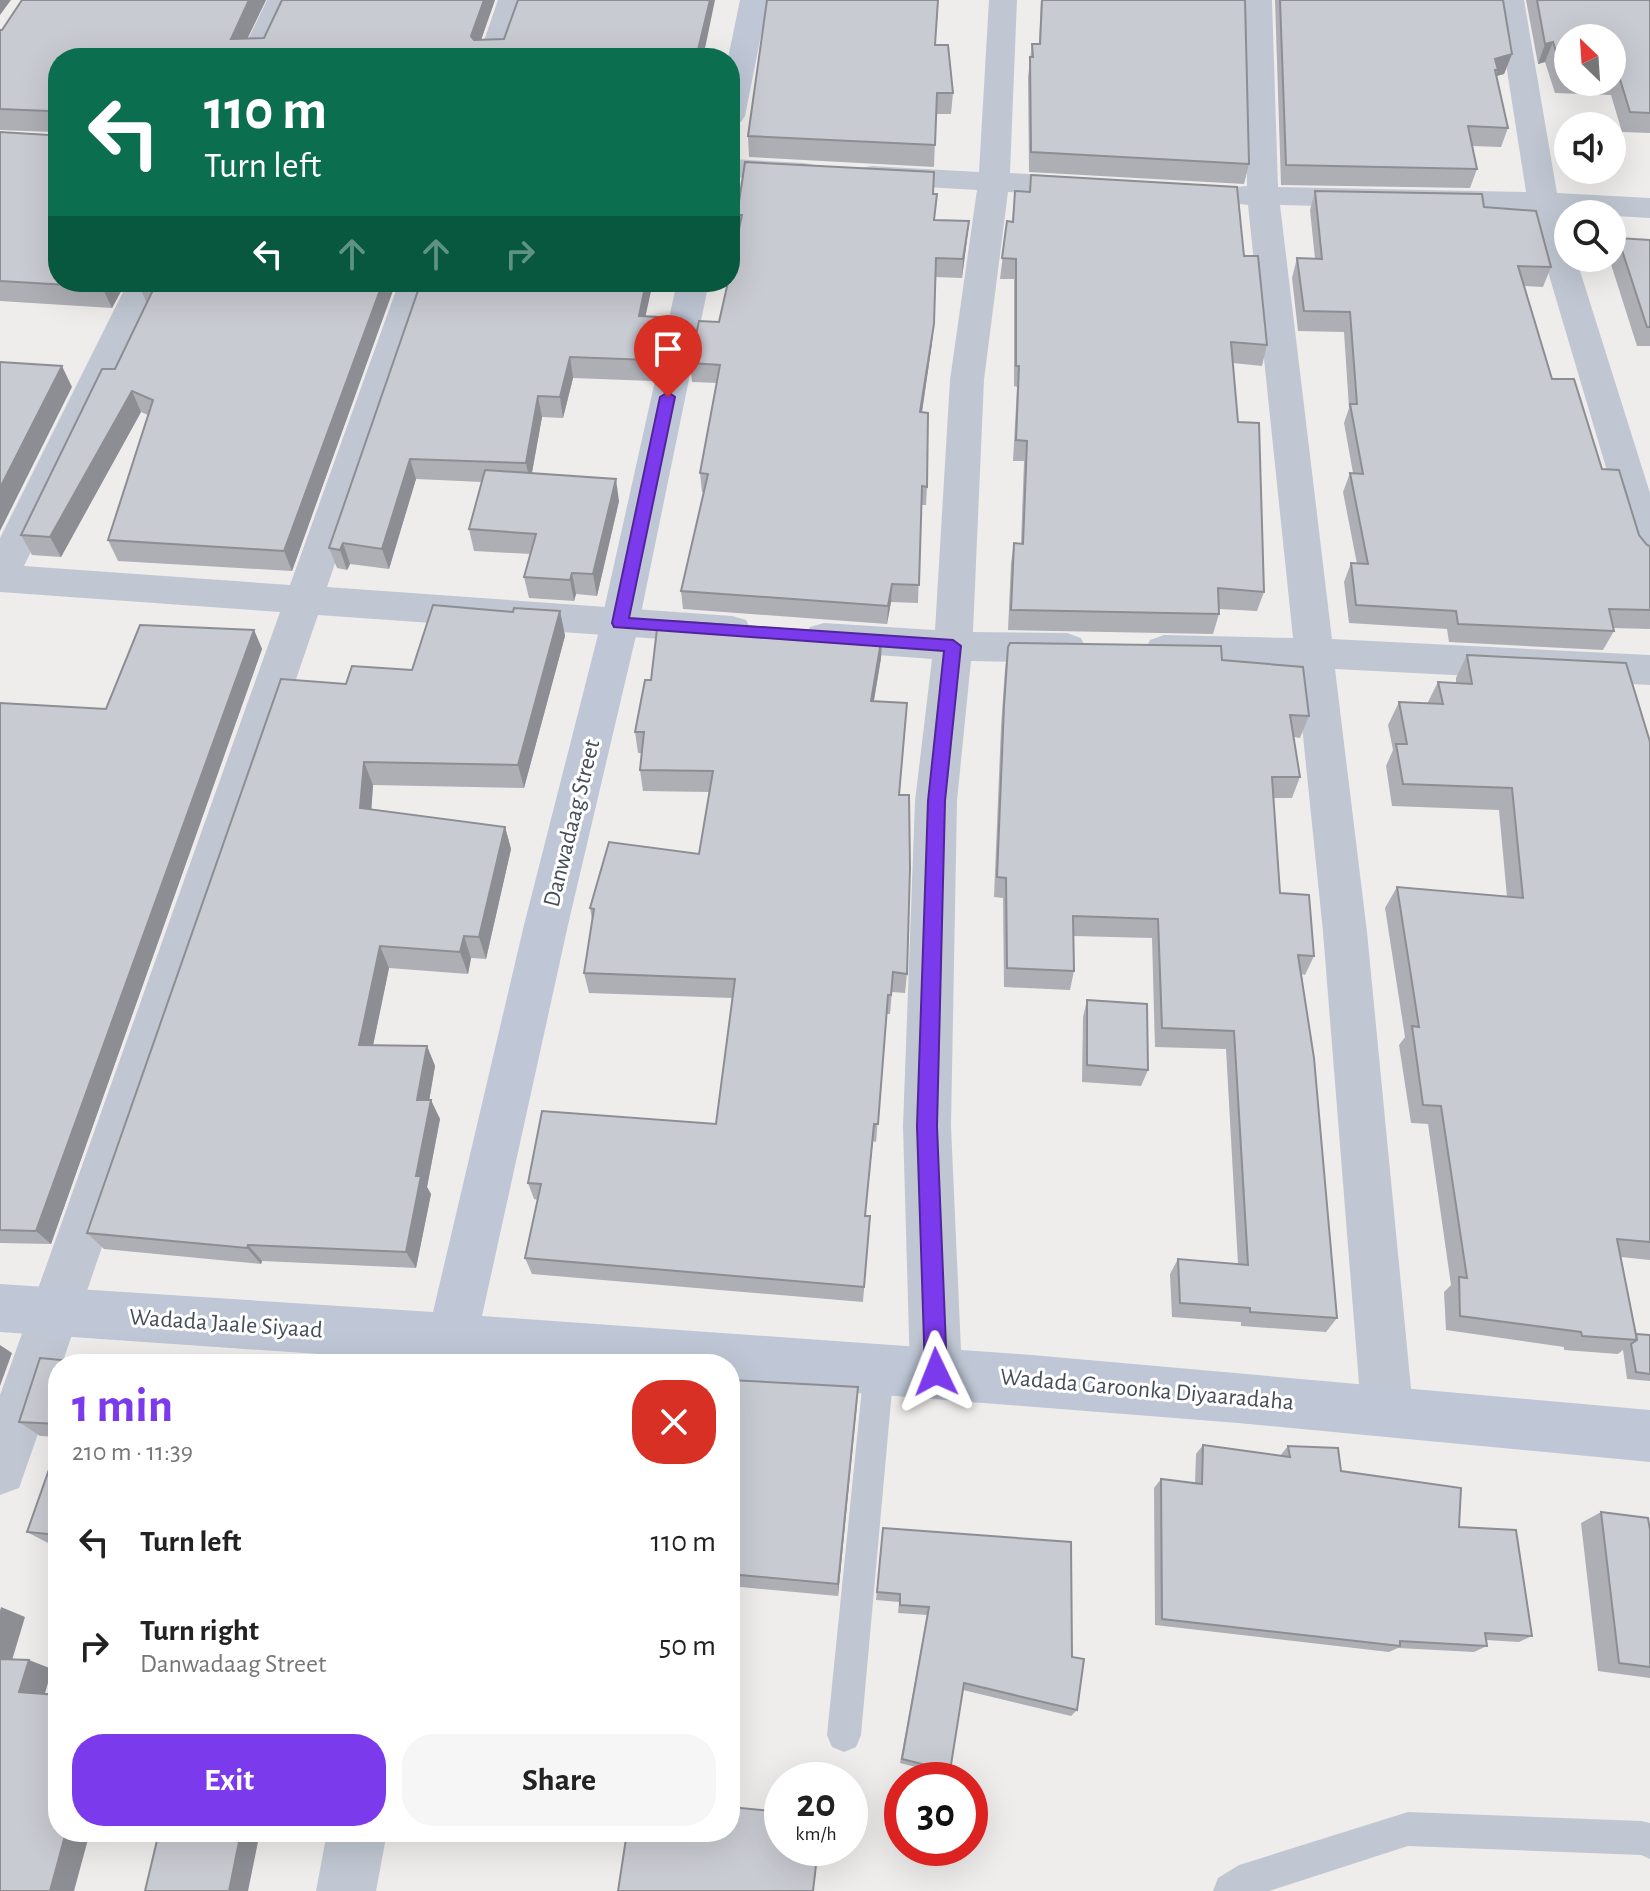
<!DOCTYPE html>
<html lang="en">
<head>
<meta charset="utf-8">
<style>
  body { margin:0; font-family:"Alegreya Sans",sans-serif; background:#f6f6f6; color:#222; height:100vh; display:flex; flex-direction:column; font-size:30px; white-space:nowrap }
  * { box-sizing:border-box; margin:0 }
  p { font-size:26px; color:#767676 }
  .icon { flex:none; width:44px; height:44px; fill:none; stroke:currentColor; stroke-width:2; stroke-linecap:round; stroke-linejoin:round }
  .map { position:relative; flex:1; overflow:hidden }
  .details { position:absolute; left:48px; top:1354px; width:692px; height:488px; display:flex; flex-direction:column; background:#fff; border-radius:32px; box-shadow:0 8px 32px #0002 }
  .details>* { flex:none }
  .guide { position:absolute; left:48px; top:48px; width:692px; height:244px; border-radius:32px; box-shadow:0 8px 32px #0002; background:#0b6e4f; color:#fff; overflow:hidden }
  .needle { width:52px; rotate:335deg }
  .controls { position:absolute; left:1554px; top:24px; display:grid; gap:16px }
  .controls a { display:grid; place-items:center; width:72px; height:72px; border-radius:50%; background:#fff; box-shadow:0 8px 32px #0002; font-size:40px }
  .speed { position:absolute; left:764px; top:1762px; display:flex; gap:16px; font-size:40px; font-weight:700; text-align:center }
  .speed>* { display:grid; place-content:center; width:104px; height:104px; border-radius:50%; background:#fff; box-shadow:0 8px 32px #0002; line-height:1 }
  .speed small { font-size:20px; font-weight:400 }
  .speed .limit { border:12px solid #d22; background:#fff; color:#111 }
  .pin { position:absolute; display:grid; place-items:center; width:68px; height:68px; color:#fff; margin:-82px -34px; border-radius:50% 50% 50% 0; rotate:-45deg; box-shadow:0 0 8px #0007 }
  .pin .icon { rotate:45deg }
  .me { position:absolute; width:88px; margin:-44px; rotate:358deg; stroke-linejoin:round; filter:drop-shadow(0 0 6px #0008) }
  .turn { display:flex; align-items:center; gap:28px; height:168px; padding:0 24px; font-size:36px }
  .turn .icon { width:104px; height:104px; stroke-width:2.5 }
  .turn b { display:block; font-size:56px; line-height:68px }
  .lanes { display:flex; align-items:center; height:76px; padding:0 24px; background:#0003; justify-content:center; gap:40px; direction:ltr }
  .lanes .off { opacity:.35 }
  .round { display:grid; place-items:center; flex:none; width:84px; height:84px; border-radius:32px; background:#f6f6f6 }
  .summary { display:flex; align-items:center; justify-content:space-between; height:136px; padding:0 24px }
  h1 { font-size:48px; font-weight:700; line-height:60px; color:#7c3aed }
  .action { display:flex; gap:16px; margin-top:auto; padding:16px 24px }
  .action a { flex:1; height:92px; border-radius:32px; background:#7c3aed; color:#fff; font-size:32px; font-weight:700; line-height:92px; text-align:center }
  .action a+a { background:#f6f6f6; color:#222 }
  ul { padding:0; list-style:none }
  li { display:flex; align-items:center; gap:24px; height:104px; padding:0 24px }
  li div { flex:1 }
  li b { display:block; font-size:30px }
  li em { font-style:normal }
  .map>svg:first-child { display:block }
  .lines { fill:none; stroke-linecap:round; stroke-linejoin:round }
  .lane { fill:#c0c7d2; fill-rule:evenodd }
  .street { fill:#c0c7d2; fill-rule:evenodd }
  .secondary { fill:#bfc7d6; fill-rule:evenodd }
  .wall { fill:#adafb5; fill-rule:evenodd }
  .shaded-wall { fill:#8d8e93 }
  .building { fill:#c9cbd2; stroke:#8d8e93; stroke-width:2 }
  .route { fill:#7c3aed; stroke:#51269a; stroke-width:2 }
  .labels { text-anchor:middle; stroke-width:6; stroke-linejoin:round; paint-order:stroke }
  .street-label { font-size:24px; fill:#454d59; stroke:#fff }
</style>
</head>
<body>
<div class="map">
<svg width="1650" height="1891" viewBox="0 0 1650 1891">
  <rect width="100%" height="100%" fill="#efedec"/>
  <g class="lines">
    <g class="lane">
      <path d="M879,1353L890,1357L894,1368L861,1735L856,1747L844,1752L832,1747L827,1735L864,1368L868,1357Z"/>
      <path d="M1408,1812L1641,1821L1650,1823V1859L1641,1855L1408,1846L1269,1891H1213L1218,1878L1239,1865Z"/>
    </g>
    <g class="street">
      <path d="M267,0H295L267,58H239Z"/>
      <path d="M498,0H526L506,58H478Z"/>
      <path d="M989,0H1017L1010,173L1091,178L1102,180L1107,187L1102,194L1091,196L1008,192L984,380L973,632L1067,633L1081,638L1086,648L1081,658L1067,663L971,661L957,801L951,1126L962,1372L954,1390L936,1397L918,1390L910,1372L903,1126L915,801L932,659L824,651L810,647L805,637L810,627L824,623L935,630L950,380L977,190L872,184L861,182L857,175L861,168L872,166L979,172Z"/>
      <path d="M1244,0H1272L1278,187L1526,192L1496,0H1524L1557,193L1650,198V218L1562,213L1568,232V258H1576L1650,493V565L1637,561L1631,552L1530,211L1280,205L1332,639L1650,655V685L1335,669L1367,932L1413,1409L1405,1427L1387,1435L1369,1427L1361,1409L1323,932L1296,667L1164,665L1150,660L1145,650L1150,640L1164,635L1293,638L1248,205L1225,202L1220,195L1225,188L1247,186Z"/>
      <path d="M730,159L804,163L815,165L819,172L815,179L804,181L730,177Z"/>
      <path d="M128,282H160L24,566L290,585L399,282H431L327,587L732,616L746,620L751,630L746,640L732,644L318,615L62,1364H58V1377L19,1488L0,1495V1395L280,612L0,592V538Z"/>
      <path d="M327,1832H387L376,1891H316Z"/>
    </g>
    <g class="secondary">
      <path d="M740,0H768L745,116L741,122L730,125V58H728Z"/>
      <path d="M677,282H709L639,623L568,925L482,1316L1032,1355L1650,1410V1462L1238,1423L730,1383V1364H464L0,1332V1284L433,1312L524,925L601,623Z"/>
    </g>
  </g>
  <g class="wall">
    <path d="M266,0L247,39L264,38L282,0H495L481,40L703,58H58V282H126L112,308L0,301V132L49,135L52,132L0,130V30Z"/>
    <path d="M1041,0H1246L1249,164L1244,184L1029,172L1028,77L1032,44H1039Z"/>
    <path d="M1275,0H1503L1512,54L1504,74L1497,76L1508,128L1501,147L1472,146L1477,169L1470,188L1281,185Z"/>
    <path d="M1526,0H1650V133L1622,132L1611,95L1555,93L1545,62L1538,64ZM1568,38H1612V82H1568Z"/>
    <path d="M935,45L953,93L951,114H936L934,167L749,157L748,136Z"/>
    <path d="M1031,175L1244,256L1267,345L1262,366L1233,363L1238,422L1264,592L1257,611L1219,609V614L1213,634L1008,630L1011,563L1014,543L1021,544L1024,461H1013L1017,387L1014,386V279H1000L1007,221L1012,222L1015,191L1029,192Z"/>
    <path d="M1315,191L1484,207L1551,267L1543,287L1524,286L1552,379L1639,535L1647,545L1650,546V629L1613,628L1614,631L1603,650L1449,642L1447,629L1349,623L1344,582L1351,563L1357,564L1343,492L1350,473H1353L1344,423L1349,408L1344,332L1298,331L1292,278L1297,258L1315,259L1310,210Z"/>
    <path d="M933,194L935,220L969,221L962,278L935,277L932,343L922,413L927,487L926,505H921L918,603L891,602L887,624L683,609L681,591L704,492H702L700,473L717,383L692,382L690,363L719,322L738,231L737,215Z"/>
    <path d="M1618,238L1650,240V346H1637L1609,258H1612V250Z"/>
    <path d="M144,282H396L292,571L118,561L108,540L148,415L141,412L61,557L32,555L21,535L115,369L147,304L141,290Z"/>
    <path d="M421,282L646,316L661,338L652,381L573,378L563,418L542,417L532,473L619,501L597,596L576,594L574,601L529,598L524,577L531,554L474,551L469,529L482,482L416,479L389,569L350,564L347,570L337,568L329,548Z"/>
    <path d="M560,611L565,636L524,788L373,785L371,810L505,827L511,849L486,959L471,958L468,974L389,968L373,1045L427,1046L435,1066L429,1100L440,1119L427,1187L431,1194L416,1268L262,1261L261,1264L104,1249L87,1233L346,684L412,670L513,612Z"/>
    <path d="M254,630L262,649L51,1244L0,1243V703L106,709Z"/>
    <path d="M882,636L881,658L874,701L900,795L907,974L905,993L892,992L890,1014H887L876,1142L873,1141L865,1216H870L863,1302L532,1274L525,1258L538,1200L534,1199L528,1183L716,1124L732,998L589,993L584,973L592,920L590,908L699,854L710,792L643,791L640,770L642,753H638L635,732Z"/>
    <path d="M1008,647L1222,660L1309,716L1300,738L1294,737L1300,777L1292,798H1273L1280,893L1314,956L1305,975L1302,974L1337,1318L1326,1332L1241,1326V1322L1172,1317L1170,1274L1178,1259L1238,1264L1226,1049L1155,1047L1152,938L1073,936L1074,971L1070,990L1004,987L1003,898L994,897L1001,727L1005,669Z"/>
    <path d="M1467,655L1650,742V1260L1621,1257L1636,1334L1650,1335V1381L1627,1379L1623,1350L1618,1354L1564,1350V1347L1446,1330L1444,1292L1451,1285L1428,1124L1411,1123L1399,1045L1405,1037L1385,908L1397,887L1507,897L1499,810L1392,806L1386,766L1393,750L1388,725L1399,702L1427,704L1438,682L1456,683V678Z"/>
    <path d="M1087,1000L1148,1070L1141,1086L1082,1082L1083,1017Z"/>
    <path d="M58,1364V1437L40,1436L19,1422Z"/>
    <path d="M730,1380L858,1387L838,1596L730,1586Z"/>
    <path d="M58,1444V1545L50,1544L27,1532Z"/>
    <path d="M1203,1445L1280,1456L1288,1446L1459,1527L1532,1636L1519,1642L1486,1640L1487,1646L1474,1652L1398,1648L1389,1652L1155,1625L1154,1488L1161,1479L1195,1483L1196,1454Z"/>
    <path d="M1601,1512L1650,1530V1678L1598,1671L1581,1523Z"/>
    <path d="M883,1528L1072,1657L1077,1710L1071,1716L963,1690L950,1771L947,1775L900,1763L927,1615L898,1613L899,1602L876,1600Z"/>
  </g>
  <g class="shaded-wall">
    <path d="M0,0H11L0,15Z"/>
    <path d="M249,0H266L239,56L231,39Z"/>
    <path d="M484,0H495L475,57L471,36Z"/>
    <path d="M710,0H715L703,58H696Z"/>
    <path d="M1553,42L1545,62L1538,64L1545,44Z"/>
    <path d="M1512,54L1504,74L1496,76L1498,70L1495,59Z"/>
    <path d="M969,221L967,240L962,278L963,259Z"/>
    <path d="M105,282H126L112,308L102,287Z"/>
    <path d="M383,282H396L292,571L284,551Z"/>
    <path d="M646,282H653L641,337L639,316Z"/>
    <path d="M659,317L661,338L652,381L650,360Z"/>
    <path d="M934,324L932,343L919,431L920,412Z"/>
    <path d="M570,357L573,378L563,418L560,397Z"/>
    <path d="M62,366L72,387L0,531V488Z"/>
    <path d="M132,391L141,412L61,557L50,537Z"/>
    <path d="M538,396L542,417L530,483L526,463Z"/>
    <path d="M410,459L416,479L389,569L382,549Z"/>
    <path d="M616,479L619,501L597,596L593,574Z"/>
    <path d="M343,543L350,564L347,570L340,550Z"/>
    <path d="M572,573L576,594L574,601L570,580Z"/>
    <path d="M892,584L891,602L887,624L888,606Z"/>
    <path d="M560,611L565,636L524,788L518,765Z"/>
    <path d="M254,630L262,649L51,1244L36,1231Z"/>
    <path d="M882,636L881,658L870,723L871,701Z"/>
    <path d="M364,762L373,785L370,831L360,808Z"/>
    <path d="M505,827L511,849L486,959L479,937Z"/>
    <path d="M464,936L471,958L468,974L460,952Z"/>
    <path d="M380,946L389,968L369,1065L359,1045Z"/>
    <path d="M427,1046L435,1066L426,1119L417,1100Z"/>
    <path d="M431,1100L440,1119L427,1187L431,1194L416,1268L406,1252L416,1176Z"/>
    <path d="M248,1245L262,1261L261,1264L247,1248Z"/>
    <path d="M0,1345L12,1353L0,1386Z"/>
    <path d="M858,1387L857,1404L838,1596V1584Z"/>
    <path d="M1,1607L25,1617L10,1667L0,1663V1611Z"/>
    <path d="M29,1660L52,1669L43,1700L19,1692Z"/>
    <path d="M66,1832H90L74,1891H50Z"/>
    <path d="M241,1832H260L248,1891H229Z"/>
  </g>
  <g class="building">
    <path d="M22,0H249L231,39L264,38L282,0H484L471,36L474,40L504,39L518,0H710L696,58H280L199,54L198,58H58V282H105L102,287L0,281V132L49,135L52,132V114L49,111L0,109V30H2Z"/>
    <path d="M767,0H938L935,45H948L953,93H937L935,145L748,136Z"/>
    <path d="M1042,0H1245L1249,164L1031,152L1030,57H1033L1032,44H1040Z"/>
    <path d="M1280,0H1503L1512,54L1495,59L1498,70H1495L1508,128L1468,126L1477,169L1286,165Z"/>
    <path d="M1537,0H1650V113L1630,112L1619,76L1612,75V38H1568V73H1563L1553,42L1545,44Z"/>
    <path d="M745,162L934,172L933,194H937L934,220L969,221L963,259L936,258L934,324L920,412L928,413L927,487L922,486L919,585L892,584L888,606L681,591L708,474L700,473L720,365L690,363L699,321L719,322L728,282H730V271L742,215H737Z"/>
    <path d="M1031,175L1237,187L1244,256H1258L1267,345L1231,342L1238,422L1259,423L1264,592L1218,588L1219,614L1011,610L1014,543L1023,544L1027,441L1016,440L1019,366H1016V259L1002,258L1007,221L1013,222L1015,191L1030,192Z"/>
    <path d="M1315,191L1482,194L1484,207L1536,211L1551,267L1518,266L1552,379H1574L1602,469L1619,470L1639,535L1647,545L1650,546V610L1609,609L1614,631L1458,624L1456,611L1356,605L1351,563L1368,564L1350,473L1363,474L1350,404H1357L1350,312L1304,311L1297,258L1322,259Z"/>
    <path d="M1618,238L1650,240V327H1647Z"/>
    <path d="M144,282H383L284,551L108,540L153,400L132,391L50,537L21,535L102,369H115L153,290H141Z"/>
    <path d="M421,282H646L639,316L659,317L650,360L570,357L560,397L538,396L526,463L410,459L382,549L343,543L340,550L329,548Z"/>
    <path d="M0,362L62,366L0,488Z"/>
    <path d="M485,470L616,479L593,574L572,573L570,580L524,577L536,534L469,529Z"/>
    <path d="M433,605L513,612L514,608L560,611L518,765L364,762L360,808L505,827L479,937L464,936L460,952L380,946L359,1045L427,1046L417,1100H431L416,1176H421L406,1252L248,1245L247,1248L87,1233L281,679L346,684L352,666L412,670Z"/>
    <path d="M672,621L882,636L871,701L907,703L899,795H909L910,868L907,974L893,972L891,995H888L878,1124H874L865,1216H870L864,1287L525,1258L541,1184L528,1183L542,1111L716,1124L735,979L584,973L594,909L590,908L609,842L699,854L713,771L640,770L644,732H635L645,680H651L657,629H670Z"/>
    <path d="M140,625L254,630L36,1231L0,1230V703L106,709Z"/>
    <path d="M1010,643L1221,646L1222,660L1303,667L1309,716L1290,715L1300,777H1272L1280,893L1309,895L1314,956L1298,955L1314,1058L1337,1318L1250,1312V1308L1180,1303L1178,1259L1248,1265L1234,1031L1162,1028L1158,919L1073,916L1074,971L1007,968L1006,878L997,877L1004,706L1008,647Z"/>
    <path d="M1467,655L1626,663L1650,742V1242L1617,1239L1637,1340L1582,1336L1581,1332L1460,1316L1459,1277L1467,1278L1441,1106L1423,1105L1412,1026L1419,1027L1397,887L1523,898L1512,788L1403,784L1396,744H1407L1399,702L1443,704L1438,682L1472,684Z"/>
    <path d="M1087,1000L1147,1004L1148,1070L1087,1065Z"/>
    <path d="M1636,1334L1650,1335V1374L1636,1372L1631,1344L1637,1340Z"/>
    <path d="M40,1358L103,1364H58V1424L19,1422Z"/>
    <path d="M730,1380L858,1387L838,1584L730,1574Z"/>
    <path d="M58,1444V1535L27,1532Z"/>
    <path d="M1203,1445L1290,1457L1288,1446L1338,1448L1341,1471L1461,1488L1459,1527L1516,1530L1532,1636L1485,1633L1487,1646L1400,1641V1646L1162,1619L1161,1479L1202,1484Z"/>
    <path d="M1601,1512L1648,1518L1650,1530V1667L1619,1663Z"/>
    <path d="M883,1528L1071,1542L1072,1657L1084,1659L1077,1710L964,1683L950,1771L902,1759L929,1607L900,1605V1594L877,1592Z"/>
    <path d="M0,1659L29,1660L19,1692L58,1695V1832H66L50,1891H0Z"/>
    <rect x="796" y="1775" width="51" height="5"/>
    <path d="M730,1807L782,1812V1848H818L813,1891H618L627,1832H730Z"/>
    <path d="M159,1832H241L229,1891H145Z"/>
  </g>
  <path class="route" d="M668,392L675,397L629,618L953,640L961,646L945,801L937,1126L947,1372L943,1379L936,1382L929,1379L925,1372L917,1126L928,801L944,651L614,627L612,623L660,397Z"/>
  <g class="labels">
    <g class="street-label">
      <text transform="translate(571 823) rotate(-76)" y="8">Danwadaag Street</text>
      <text transform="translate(226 1323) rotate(4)" y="8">Wadada Jaale Siyaad</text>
      <text transform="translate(1147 1389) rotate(5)" y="8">Wadada Garoonka Diyaaradaha</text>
    </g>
  </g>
</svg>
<div class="controls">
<a><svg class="needle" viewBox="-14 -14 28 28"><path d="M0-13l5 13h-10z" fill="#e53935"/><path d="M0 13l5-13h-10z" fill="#767676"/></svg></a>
<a><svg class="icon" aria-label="sound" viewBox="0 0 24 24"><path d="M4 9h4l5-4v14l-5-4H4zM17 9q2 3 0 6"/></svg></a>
<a><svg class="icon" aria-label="search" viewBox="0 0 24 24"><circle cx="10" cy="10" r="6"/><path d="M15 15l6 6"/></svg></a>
</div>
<div class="speed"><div>20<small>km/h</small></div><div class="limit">30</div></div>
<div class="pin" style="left:668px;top:397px;background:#d93025"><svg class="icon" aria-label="arrive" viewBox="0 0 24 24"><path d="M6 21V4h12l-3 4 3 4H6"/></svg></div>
<svg class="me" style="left:936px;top:1372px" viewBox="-20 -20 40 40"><path d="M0-17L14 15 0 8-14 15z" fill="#7c3aed" stroke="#fff" stroke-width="4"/></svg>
<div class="guide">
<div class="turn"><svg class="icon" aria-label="left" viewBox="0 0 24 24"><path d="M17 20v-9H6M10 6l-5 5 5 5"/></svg><div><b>110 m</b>Turn left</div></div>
<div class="lanes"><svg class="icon" aria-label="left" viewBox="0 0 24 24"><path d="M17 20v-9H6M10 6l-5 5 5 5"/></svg><svg class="icon off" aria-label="ahead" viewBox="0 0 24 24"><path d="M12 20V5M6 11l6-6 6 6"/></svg><svg class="icon off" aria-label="ahead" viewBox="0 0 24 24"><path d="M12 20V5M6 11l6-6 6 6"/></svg><svg class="icon off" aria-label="right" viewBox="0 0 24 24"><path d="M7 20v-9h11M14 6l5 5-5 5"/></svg></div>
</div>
<section class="details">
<div class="summary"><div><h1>1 min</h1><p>210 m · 11:39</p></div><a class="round" style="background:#d93025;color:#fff"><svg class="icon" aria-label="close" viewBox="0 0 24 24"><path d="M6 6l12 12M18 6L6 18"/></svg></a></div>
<ul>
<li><svg class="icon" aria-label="left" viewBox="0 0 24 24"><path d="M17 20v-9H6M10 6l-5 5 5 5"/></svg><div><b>Turn left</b></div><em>110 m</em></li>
<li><svg class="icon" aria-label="right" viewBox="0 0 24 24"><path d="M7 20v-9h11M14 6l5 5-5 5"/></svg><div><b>Turn right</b><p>Danwadaag Street</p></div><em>50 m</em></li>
</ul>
<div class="action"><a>Exit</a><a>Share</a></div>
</section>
</div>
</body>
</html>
